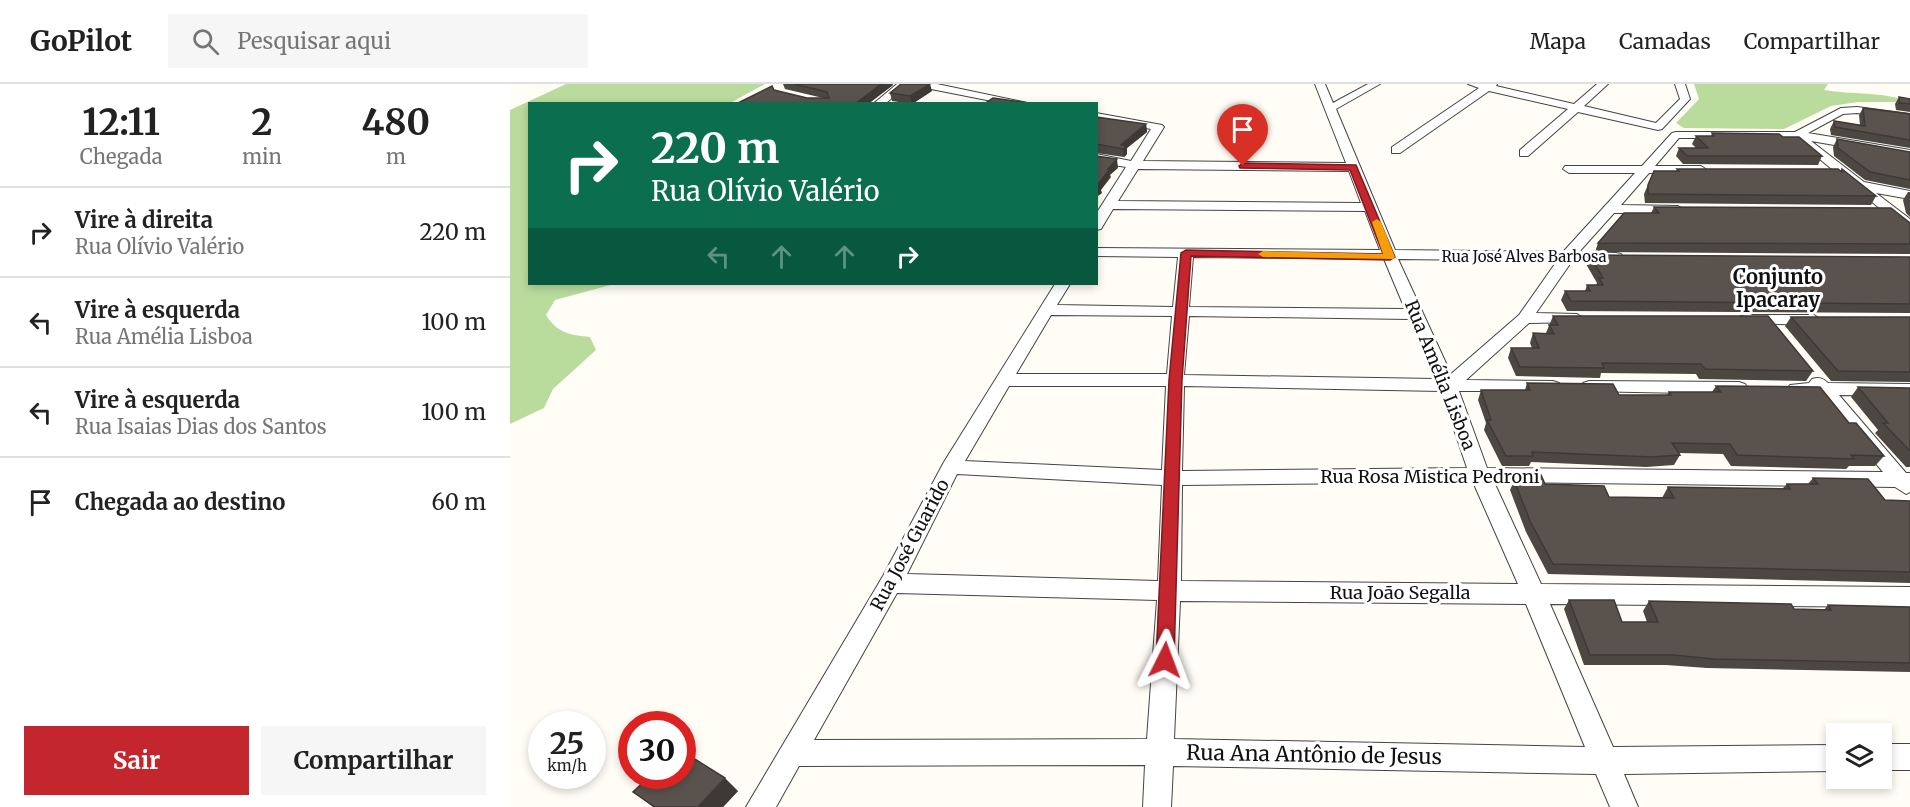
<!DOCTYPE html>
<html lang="pt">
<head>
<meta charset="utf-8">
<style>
  body { margin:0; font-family:Merriweather,serif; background:#f6f6f6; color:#222; height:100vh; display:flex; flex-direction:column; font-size:22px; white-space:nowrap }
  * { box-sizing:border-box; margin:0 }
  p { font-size:20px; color:#767676 }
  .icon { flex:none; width:33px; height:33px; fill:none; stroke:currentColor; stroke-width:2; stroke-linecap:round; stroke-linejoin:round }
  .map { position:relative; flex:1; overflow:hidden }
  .details { display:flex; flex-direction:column; background:#fff; width:510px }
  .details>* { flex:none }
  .guide { position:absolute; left:18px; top:18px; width:570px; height:183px; border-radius:0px; box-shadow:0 3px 9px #0003; background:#0b6e4f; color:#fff; overflow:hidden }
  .buttons { position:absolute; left:1316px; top:639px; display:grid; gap:12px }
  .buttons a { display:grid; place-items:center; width:66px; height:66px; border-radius:0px; background:#fff; box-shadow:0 3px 9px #0003; font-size:30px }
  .speed { position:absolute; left:18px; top:627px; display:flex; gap:12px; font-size:30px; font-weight:700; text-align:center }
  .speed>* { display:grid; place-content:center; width:78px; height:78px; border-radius:50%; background:#fff; box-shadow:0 3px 9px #0003; line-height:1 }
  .speed small { font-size:15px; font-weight:400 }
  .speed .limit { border:9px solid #d22; background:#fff; color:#111 }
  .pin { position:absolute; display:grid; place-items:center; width:51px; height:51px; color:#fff; margin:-62px -26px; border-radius:50% 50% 50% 0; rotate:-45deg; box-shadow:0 0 6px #0007 }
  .pin .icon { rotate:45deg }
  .me { position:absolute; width:66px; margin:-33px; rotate:3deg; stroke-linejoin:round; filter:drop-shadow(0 0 4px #0008) }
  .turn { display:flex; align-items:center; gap:21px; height:126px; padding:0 24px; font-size:27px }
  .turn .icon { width:78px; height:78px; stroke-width:2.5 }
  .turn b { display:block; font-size:42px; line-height:51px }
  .lanes { display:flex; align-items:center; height:57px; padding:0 24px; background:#0003; justify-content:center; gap:30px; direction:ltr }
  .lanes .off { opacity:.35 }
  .eta { display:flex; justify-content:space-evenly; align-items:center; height:102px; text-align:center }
  .eta b { font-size:36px; font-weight:700; line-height:42px }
  .primary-button { display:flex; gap:12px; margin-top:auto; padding:12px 24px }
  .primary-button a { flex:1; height:69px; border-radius:0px; background:#c4262e; color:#fff; font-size:24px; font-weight:700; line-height:69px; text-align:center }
  .primary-button a+a { background:#f6f6f6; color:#222 }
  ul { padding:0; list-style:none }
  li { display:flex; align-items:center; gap:18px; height:90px; padding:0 24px; border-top:2px solid #e0e0e0 }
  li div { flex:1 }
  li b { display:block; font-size:22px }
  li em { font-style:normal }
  header { display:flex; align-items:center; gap:36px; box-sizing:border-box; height:84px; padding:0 30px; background:#fff; border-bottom:2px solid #e0e0e0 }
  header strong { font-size:28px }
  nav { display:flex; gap:33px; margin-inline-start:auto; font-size:21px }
  .search { width:420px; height:54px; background:#f6f6f6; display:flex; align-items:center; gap:15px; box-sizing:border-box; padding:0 21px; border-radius:0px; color:#767676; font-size:22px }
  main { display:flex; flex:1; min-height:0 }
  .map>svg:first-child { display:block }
  .forest { fill:#b9dc9c }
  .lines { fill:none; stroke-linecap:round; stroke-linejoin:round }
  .street-casing { stroke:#444; stroke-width:2 }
  .street { fill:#fff; fill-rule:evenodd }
  .wall { fill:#4d4742 }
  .shaded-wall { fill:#3f3936 }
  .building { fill:#5a524d; stroke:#3f3936; stroke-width:1.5 }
  .route { fill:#c4262e; stroke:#7f191e; stroke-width:1.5 }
  .slow { fill:#f59e0b }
  .labels { text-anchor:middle; stroke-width:6; stroke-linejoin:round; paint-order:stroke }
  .far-street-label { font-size:15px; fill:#111; stroke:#fff }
  .street-label { font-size:18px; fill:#111; stroke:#fff }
  .far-district-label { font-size:20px; font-weight:bold; fill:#111; stroke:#fff }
  .near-street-label { font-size:21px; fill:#111; stroke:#fff }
</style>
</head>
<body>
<header>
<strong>GoPilot</strong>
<div class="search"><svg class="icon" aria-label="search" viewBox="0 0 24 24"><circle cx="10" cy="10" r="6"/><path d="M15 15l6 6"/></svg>Pesquisar aqui</div>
<nav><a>Mapa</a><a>Camadas</a><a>Compartilhar</a></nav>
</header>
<main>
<section class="details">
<div class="eta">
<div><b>12:11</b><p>Chegada</p></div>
<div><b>2</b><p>min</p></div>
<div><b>480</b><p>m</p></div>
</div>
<ul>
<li><svg class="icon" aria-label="right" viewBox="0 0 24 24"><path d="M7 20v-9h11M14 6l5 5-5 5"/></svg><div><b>Vire à direita</b><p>Rua Olívio Valério</p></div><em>220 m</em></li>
<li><svg class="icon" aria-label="left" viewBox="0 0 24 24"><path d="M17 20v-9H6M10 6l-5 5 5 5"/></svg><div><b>Vire à esquerda</b><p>Rua Amélia Lisboa</p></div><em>100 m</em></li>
<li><svg class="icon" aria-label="left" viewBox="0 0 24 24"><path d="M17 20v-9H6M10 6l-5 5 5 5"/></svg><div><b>Vire à esquerda</b><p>Rua Isaias Dias dos Santos</p></div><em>100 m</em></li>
<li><svg class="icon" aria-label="arrive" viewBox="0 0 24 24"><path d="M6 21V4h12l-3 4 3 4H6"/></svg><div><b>Chegada ao destino</b></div><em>60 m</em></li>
</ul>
<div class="primary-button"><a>Sair</a><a>Compartilhar</a></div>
</section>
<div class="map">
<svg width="1400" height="723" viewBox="0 0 1400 723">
  <rect width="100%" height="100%" fill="#fffdf5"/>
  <g class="forest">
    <path d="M56,0H255L220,19L20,20V200H104L45,216L36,231C47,249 60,251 80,253L86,266L43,305L34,324L0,340V26Z"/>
    <path d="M1184,0H1318L1314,6C1343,11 1372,7 1400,18H1348L1321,22L1274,45L1174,44L1166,39L1189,15Z"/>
  </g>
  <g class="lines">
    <defs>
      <g id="street">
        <path d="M387,0H398L375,20H363Z"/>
        <path d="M406,0H427L522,20H497L411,3Z"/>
        <path d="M805,0H815L823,19L858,0H870L826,25L885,166L1053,168L1125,89H1059L1053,85L1055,82H1132L1162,49L1166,48H1285L1331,24L1347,23L1400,30V36L1347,29L1333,30L1298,49L1400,66V74L1301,57L1354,98L1400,107V115L1366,109L1400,135V146L1395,145L1284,54H1169L1145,82H1191L1197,86L1195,89H1139L1111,121L1168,122L1175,126L1173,129H1104L1069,168L1106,169L1111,170L1113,173L1111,176L1062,177L1026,229L1067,230L1075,235L1073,238L1019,239L956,296L1043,297L1049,299L1052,303L1049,307H949L977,384L1373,388L1308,311L1280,309L1277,305L1280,301L1299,299L1302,295C1309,293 1313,294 1318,299L1400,300V312L1329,311L1396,389H1400V408L1396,410L1385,403L984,398L1031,500L1400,503V523L1040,520L1103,663L1326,661V687L1114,690L1128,723H1100L1086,690L663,682L661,723H633L635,681L289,682L266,723H236L373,492L434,378L545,200H560L547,221L663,223L668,173L586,172V164L870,166L855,127L603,125L591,145L586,146V130L616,83L586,78V70L621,77L641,45L586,35V29L652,41L654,43L633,77L836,79ZM628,85L839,87L851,119L608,117ZM683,173L874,175L895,225L679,223ZM888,175L1047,177L1009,231L941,290ZM541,231L662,232L657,290H506ZM679,232L900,235L926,295L674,291ZM499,302H656L652,386L455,377ZM674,302L931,307L957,384L672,387ZM447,390L652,401L648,497L397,490ZM963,398L1008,500L671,497L672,401ZM387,509L647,516L637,655L304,656ZM670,517L1016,520L1075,663L664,655Z"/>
        <path d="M958,0H987L986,2L1064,20L1087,0H1098L1074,22L1146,39L1170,15L1165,0H1175L1180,15L1152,45L1148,46L1068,28L1018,72H1010V66L1058,25L979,7L890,69H882V63L969,4Z"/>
        <path d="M1235,231H1304L1312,236L1304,241L1229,239L1227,236L1229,233Z"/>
        <path d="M1079,297L1229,298L1235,300L1238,304L1235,308L1229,310L1073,307L1070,303L1073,299Z"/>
        <rect x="1371" y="660" width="29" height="26"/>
      </g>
    </defs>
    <use href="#street" class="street-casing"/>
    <use href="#street" class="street"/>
  </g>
  <g class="wall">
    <path d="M273,0H383V1L358,20H226L264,6L297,14H313L275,5Z"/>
    <path d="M422,7L402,20L382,17L380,9Z"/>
    <path d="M1389,13L1400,15V28L1386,26L1385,20Z"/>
    <path d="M1353,24L1400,30V64L1321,51L1320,45L1324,37L1350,41L1349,31Z"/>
    <path d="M586,33L636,40L637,48L617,64V70L614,73L586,69Z"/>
    <path d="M1202,49L1273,53L1312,72L1308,81L1173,80L1166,72L1169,64H1186L1182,60L1186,52H1201Z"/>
    <path d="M1327,55L1400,68V105L1355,96L1324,72L1323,63Z"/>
    <path d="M1167,85L1331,87L1332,85L1366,112L1361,121L1135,119L1134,110L1144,87H1166Z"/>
    <path d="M1398,108H1400V133L1396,129L1393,116Z"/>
    <path d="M1144,123L1400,139V170L1085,168L1088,159L1141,129Z"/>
    <path d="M1080,171L1400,173V229L1057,227L1051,216L1055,207H1075L1077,201H1086L1087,199L1076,180Z"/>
    <path d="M1043,232L1303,287L1296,297L1189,295L1186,290L1091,289L1090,294L1006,292L998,274L1001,264H1022L1020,259L1023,249H1036Z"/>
    <path d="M1281,233H1400V298L1321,297L1275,242Z"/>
    <path d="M1017,299L1109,311H1157L1159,308H1202L1206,302L1339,339L1374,372L1365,382H1339L1336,385L1221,382L1213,370L1169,369L1170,371L1164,381L1136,383L1021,378L1019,382H992L974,346L976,339L968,316L971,306H1015Z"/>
    <path d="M1348,303L1400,304V383H1396L1365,349L1368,346L1341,313Z"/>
    <path d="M1007,390L1035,400L1099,413L1152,414L1158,403L1272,405L1277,400H1298L1303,394L1375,416L1400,417V499L1038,490L1016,448L1000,406Z"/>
    <path d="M1059,516L1112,538H1137L1133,527L1139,517L1284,525L1314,526L1318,521L1400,523V588L1197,584L1156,581H1074L1054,525Z"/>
    <path d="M228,707L213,723H143L123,708Z"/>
  </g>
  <g class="shaded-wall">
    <path d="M371,0L383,1L358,20H345Z"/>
    <path d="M420,0L422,7L402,20L400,12Z"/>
    <path d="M636,40L637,48L617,64V70L614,73L613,65L611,61Z"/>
    <path d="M607,75L608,84L600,91L601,93L591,106L592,109L588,112V114L586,116V104L588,100L598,85Z"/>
    <path d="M215,694L228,707L213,723H188Z"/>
  </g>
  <g class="building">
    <path d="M284,0H371L345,20H226L262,2L264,6L297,14H319L317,8Z"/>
    <path d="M391,0H420L400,12L380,9Z"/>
    <path d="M1389,13L1400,15V20L1390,19Z"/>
    <path d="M483,14L525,20H474Z"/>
    <path d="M1353,24L1400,30V56L1325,43L1324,37L1355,42Z"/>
    <path d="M586,33L636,40L611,61L617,62L613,65L586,60Z"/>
    <path d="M1202,49L1269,50L1273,53H1289L1312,72H1177L1169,64H1198L1186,52H1204Z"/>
    <path d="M1327,55L1400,68V96L1360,88L1328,64Z"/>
    <path d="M586,72L607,75L598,85H600L588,100H591L586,104Z"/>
    <path d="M1167,85H1328L1332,88V85L1366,112L1138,110V101L1144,87H1169Z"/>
    <path d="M1144,123L1381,124L1400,139V160L1088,159L1114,129H1149Z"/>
    <path d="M1080,171L1400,173V220L1061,217L1055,207H1080L1077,201H1093L1089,194H1093Z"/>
    <path d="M1043,232H1258L1303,287L1195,285L1191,280L1092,279L1094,284L1010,283L1001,264H1029L1023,249L1044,250L1039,241H1048Z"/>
    <path d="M1281,233H1400V288L1328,287Z"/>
    <path d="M1017,299L1103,300L1109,311H1161L1159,308H1211L1206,302L1310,303L1339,339H1346L1374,372L1341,371L1344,375L1227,371L1220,360L1162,359L1170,371L1142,373L1022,368L1023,372H996L977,336H981L971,306H1020Z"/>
    <path d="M1348,303L1400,304V367L1373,339H1378Z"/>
    <path d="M1007,390L1031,391L1035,400L1094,402L1099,413L1164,414L1158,403L1280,405L1277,400H1308L1303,394L1358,395L1375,416L1400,417V488L1043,480L1020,437L1004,396H1011Z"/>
    <path d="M1059,516H1104L1112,538H1148L1139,517L1281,520L1284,525L1321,526L1318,521L1400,523V579L1204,575L1163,571H1080Z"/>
    <path d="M172,667L215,694L188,723H145L123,708L140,692H172Z"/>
  </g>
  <path class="route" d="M733,79L846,81L885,173L880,176L681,172L672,296L664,576L661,582L655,584L649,582L646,576L659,296L671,169L676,166L873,170L840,86L730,84L729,82Z"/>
  <path class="slow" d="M867,135L871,138L885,173L883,175L753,173L748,170L753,167L873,170L862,138Z"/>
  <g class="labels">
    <g class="far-street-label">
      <text x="1014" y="178">Rua José Alves Barbosa</text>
    </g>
    <g class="street-label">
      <text transform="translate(930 291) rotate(68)" y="6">Rua Amélia Lisboa</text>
      <text x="920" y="399">Rua Rosa Mistica Pedroni</text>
      <text transform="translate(400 461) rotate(-62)" y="6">Rua José Guarido</text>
      <text x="890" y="515">Rua João Segalla</text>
    </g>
    <g class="far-district-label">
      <text x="1268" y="200">Conjunto<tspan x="1268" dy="23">Ipacaray</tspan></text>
    </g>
    <g class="near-street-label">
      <text transform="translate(804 671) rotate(1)" y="7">Rua Ana Antônio de Jesus</text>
    </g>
  </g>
</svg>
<div class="buttons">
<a><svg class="icon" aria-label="layers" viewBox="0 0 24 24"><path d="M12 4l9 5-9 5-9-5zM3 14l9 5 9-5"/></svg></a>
</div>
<div class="speed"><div>25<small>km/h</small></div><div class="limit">30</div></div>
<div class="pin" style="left:733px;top:82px;background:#d93025"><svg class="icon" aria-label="arrive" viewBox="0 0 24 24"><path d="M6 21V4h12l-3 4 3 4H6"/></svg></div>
<svg class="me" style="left:655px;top:576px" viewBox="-20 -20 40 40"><path d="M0-17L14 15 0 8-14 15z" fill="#c4262e" stroke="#fff" stroke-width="4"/></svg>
<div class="guide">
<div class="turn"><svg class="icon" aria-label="right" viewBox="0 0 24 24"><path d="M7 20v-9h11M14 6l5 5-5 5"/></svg><div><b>220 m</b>Rua Olívio Valério</div></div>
<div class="lanes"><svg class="icon off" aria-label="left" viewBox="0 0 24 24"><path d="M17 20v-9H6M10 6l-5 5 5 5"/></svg><svg class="icon off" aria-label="ahead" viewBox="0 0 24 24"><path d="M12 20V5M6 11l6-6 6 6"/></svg><svg class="icon off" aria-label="ahead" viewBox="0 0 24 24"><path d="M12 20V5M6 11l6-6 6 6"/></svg><svg class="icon" aria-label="right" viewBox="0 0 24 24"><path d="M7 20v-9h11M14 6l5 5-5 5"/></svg></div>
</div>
</div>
</main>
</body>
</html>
